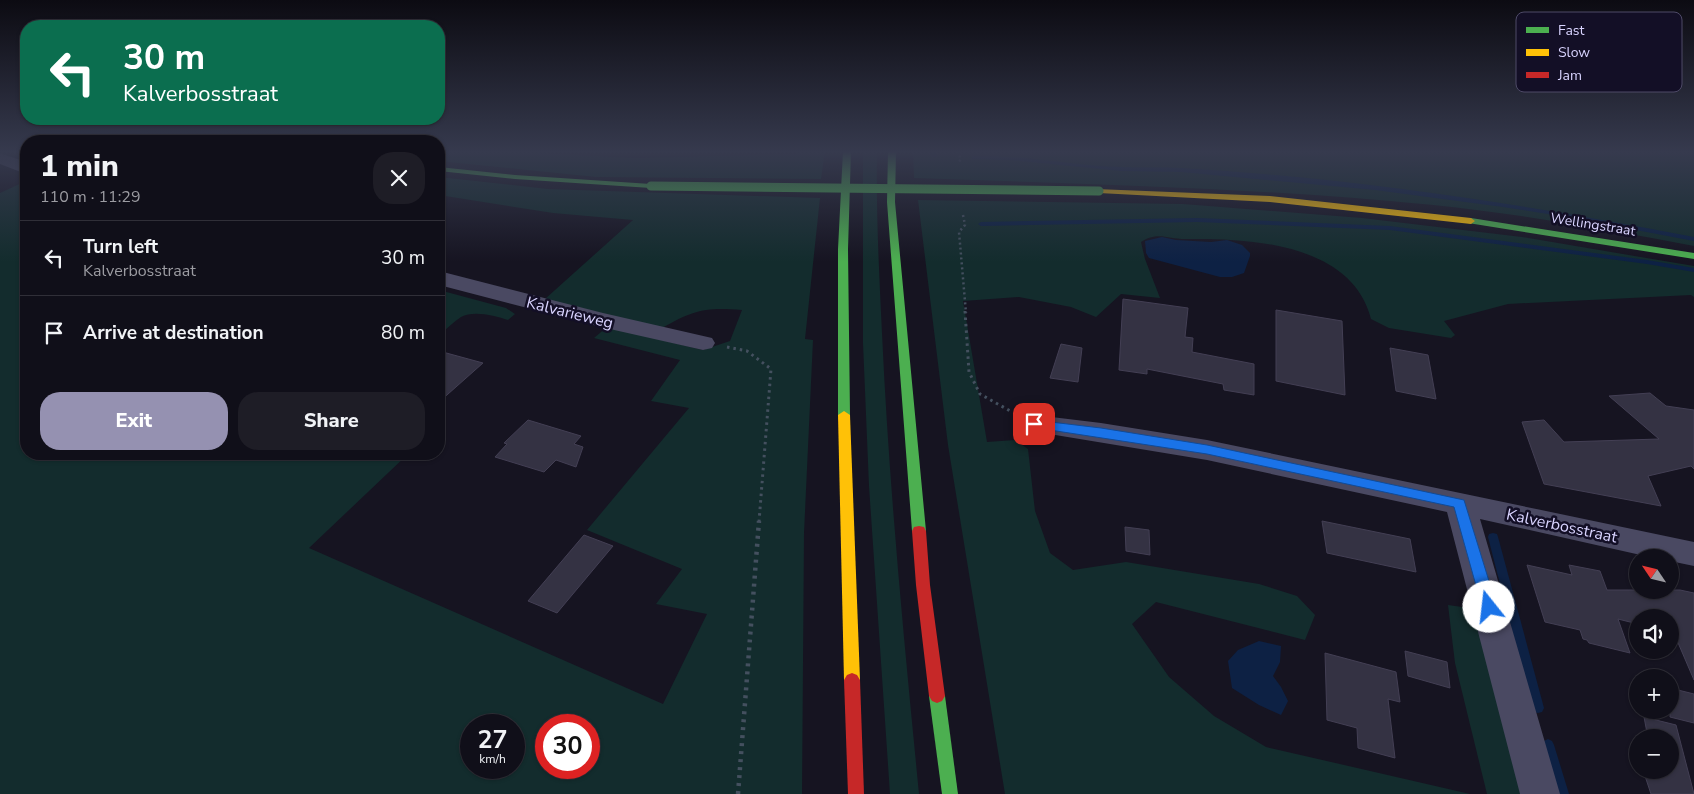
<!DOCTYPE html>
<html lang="en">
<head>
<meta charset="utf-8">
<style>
  body { margin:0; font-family:"Nunito Sans",sans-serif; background:#1e1d26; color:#f1f3f6; height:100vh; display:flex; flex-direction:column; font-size:19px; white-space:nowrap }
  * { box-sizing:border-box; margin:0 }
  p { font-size:16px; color:#9c9ca2 }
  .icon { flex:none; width:28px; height:28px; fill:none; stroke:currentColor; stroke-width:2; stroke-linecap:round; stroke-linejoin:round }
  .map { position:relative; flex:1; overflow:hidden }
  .drawer { position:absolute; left:20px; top:135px; width:425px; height:325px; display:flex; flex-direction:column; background:#100f19; border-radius:20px; box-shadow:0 1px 4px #0004,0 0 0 1px #302f38 }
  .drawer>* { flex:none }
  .banner { position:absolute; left:20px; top:20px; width:425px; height:105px; border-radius:20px; box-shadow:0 1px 4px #0004,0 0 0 1px #302f38; background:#0b6e4f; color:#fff; overflow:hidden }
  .needle { width:32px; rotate:305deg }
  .tools { position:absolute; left:1629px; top:549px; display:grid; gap:10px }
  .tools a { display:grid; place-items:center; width:50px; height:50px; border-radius:50%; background:#100f19; box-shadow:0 1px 4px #0004,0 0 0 1px #302f38; font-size:25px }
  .speed { position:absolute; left:460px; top:714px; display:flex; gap:10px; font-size:25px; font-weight:700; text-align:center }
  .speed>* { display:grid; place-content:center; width:65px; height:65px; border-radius:50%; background:#100f19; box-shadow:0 1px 4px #0004,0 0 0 1px #302f38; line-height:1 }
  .speed small { font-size:12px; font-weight:400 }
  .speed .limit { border:8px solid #d22; background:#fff; color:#111 }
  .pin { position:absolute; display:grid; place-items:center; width:42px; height:42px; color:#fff; margin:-21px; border-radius:10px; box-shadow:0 2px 8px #0006 }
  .me { position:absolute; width:55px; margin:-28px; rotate:344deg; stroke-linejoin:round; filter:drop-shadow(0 0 4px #0008) }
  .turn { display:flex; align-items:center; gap:18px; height:105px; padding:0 20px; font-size:22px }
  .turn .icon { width:65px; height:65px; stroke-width:2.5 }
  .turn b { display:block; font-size:35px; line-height:42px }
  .round { display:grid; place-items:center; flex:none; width:52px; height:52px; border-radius:20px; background:#1e1d26 }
  .summary { display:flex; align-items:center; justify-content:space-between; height:85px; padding:0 20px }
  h1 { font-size:30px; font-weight:800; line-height:38px }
  .primary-button { display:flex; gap:10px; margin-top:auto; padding:10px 20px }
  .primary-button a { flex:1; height:58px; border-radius:20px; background:#9591b1; color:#fff; font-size:20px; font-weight:800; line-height:58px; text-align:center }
  .primary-button a+a { background:#1e1d26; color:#f1f3f6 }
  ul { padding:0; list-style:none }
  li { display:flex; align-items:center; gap:15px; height:75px; padding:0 20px; border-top:1px solid #302f38 }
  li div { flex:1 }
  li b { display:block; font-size:19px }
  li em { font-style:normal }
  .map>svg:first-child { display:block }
  .green { fill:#132c2d; fill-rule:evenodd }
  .water { fill:#0d2144 }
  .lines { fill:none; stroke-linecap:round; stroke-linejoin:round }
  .stream { fill:#0d2144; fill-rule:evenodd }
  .building { fill:#343243; stroke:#433f54 }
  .path-far2 { stroke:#44505f; stroke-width:2.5; stroke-dasharray:2 3; stroke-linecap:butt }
  .path-far1 { stroke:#44505f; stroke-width:3; stroke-dasharray:2.5 4; stroke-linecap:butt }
  .path { stroke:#44505f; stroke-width:4.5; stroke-dasharray:3 5; stroke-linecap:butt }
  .street { fill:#4a4962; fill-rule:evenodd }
  .fast { fill:#4caf50; fill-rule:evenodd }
  .slow { fill:#ffc107; fill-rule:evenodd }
  .jam { fill:#c62828; fill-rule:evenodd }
  .fast-bridge { stroke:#4caf50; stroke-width:9 }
  .route { fill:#1a73e8; stroke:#114b97 }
  .labels { text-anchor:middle; stroke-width:5; stroke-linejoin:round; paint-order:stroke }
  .far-street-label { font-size:14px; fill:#d9d4ff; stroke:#130f26 }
  .street-label { font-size:16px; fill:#d9d4ff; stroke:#130f26 }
  .key { fill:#130f26; stroke:#4e4a67; stroke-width:1 }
  .key-label { font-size:14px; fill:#d9d4ff }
</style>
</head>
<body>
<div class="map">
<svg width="1694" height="794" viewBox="0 0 1694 794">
  <rect width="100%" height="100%" fill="#161421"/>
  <g class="green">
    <path d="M439,151H499L634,158L797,154L798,151H825L821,179L596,177L439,161Z"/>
    <path d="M863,151H877C876,211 879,272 882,333C889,487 904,640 919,794H890L869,486L863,343Z"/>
    <path d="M913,151H1694V246C1608,230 1521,214 1433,205C1261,188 1087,184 914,178Z"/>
    <path d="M439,177L548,189L820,198L805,339L813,340L804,533L802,794H0V193L26,181V454H408L309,548L663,704L707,614L656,604L682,569L587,530L689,408L651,401L680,360L594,338L607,327L703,350L730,341L742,310C705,307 694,310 662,328L545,299L633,220L553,213L439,195ZM471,725H514V768H471ZM546,725H589V768H546Z"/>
    <path d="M918,200L1183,204L1362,218L1522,237L1694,266V297L1691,295L1508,304L1444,321L1455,335L1451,338L1389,328L1371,319C1352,243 1249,238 1185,239C1168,239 1157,231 1141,242L1145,259L1160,298L1121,294L1096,317L1071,307L1019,297L963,301L987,442L1015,440L1028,449L1035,511L1050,553L1073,570L1126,562L1259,584L1297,596L1315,615L1305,640L1156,602L1132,624L1169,677L1214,716L1266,747L1470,794H1005L948,445Z"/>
    <path d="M439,290L506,308L515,314L508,320C495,316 474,310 461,317C453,322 446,330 439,335Z"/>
    <path d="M1448,605L1476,609L1523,794H1487L1455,663Z"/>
  </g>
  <g class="water">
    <path d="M1162,237L1176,240L1211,242L1227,240L1242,245L1250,253V256L1244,273L1232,277H1220L1149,258L1146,253L1145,241Z"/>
    <path d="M1259,641L1281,646L1280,662L1273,676L1281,687L1288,701L1281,715L1259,705L1232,688L1228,661L1238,650Z"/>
  </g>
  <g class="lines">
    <g class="stream">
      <path d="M929,151H935L938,156L933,157Z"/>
      <path d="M974,156C1023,155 1072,165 1121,167C1141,168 1161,167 1181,168C1353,178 1525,204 1694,237V241L1567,217L1503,207L1375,190L1181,172L1121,171L1011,160L972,159V157Z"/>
      <path d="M1197,218L1390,226L1647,260L1694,268V272L1647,264L1390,230L1197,222L981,226L978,224L981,222Z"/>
      <path d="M1493,533L1497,534L1498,537L1544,708L1542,712L1538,713L1534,712L1532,708L1488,537L1489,534Z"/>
      <path d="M1548,739L1552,741L1554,745L1569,794H1555L1542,745L1544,741Z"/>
    </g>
  </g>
  <g class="building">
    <path d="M1123,299L1188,308L1185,337L1193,338L1192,352L1254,364V395L1224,390L1223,384L1147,369V374L1119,370Z"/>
    <path d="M1276,310L1342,321L1345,395L1276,381Z"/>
    <path d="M1061,344L1082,348L1078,382L1050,378Z"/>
    <path d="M1390,348L1428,355L1436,399L1396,391Z"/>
    <path d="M439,351L483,363L439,402Z"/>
    <path d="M1650,393L1666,406L1694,410V469L1691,466L1648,476L1661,506L1544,484L1522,422L1544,420L1564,442L1659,439L1609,396Z"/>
    <path d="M528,420L581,436L574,444L583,447L576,467L556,460L544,472L495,457L507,444L504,443Z"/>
    <path d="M1322,521L1410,539L1416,572L1327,553Z"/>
    <path d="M1125,527L1149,530L1150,555L1126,551Z"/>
    <path d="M584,535L613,546L557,613L528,601Z"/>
    <path d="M1527,565L1572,575L1569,565L1600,571L1607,590H1680L1694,593V680L1673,631H1670V618H1638V624L1618,619L1630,653L1589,643L1587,640L1583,639L1580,630L1545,622Z"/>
    <path d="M1405,651L1447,662L1450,688L1408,676Z"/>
    <path d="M1325,653L1396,672L1400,702L1388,699L1395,758L1358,748L1357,728L1327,720Z"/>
    <path d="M1670,688L1694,694V723L1670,717Z"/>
    <path d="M1644,717L1676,725L1694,794H1651L1643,770H1670V738H1648Z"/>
  </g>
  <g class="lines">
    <g class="path-far2">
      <path d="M957,151L961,159L958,163"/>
      <path d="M963,215L965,225L959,232L966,313"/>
    </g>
    <g class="path-far1">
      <path d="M965,311L969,372L980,394L1012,412"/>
      <path d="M727,347L747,351L771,369L759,522"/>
    </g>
    <path class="path" d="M738,794L759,521"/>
    <g class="street">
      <path d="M0,153L26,162V174L0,164Z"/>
      <path d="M439,271L603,313L712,338L715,343L712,348L703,350L601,327L439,285Z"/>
      <path d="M1035,415L1101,423L1207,440L1694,542V566L1670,561V558H1654L1480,519L1560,794H1520L1447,512L1207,460L1025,430L1021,424L1025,418Z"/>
    </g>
    <g class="fast">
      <path d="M843,151H851L848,249L850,415L844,419L838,415V249Z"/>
      <path d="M888,151H896L895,202L926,531L924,535L919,536L914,535L912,531L887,202Z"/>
      <path d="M439,167L515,175L651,184L655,186L651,188L515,179L439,171Z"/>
      <path d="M1471,218L1694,253V259L1468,223V219Z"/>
      <path d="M937,689L942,691L945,696L958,794H942L929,696L932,691Z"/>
    </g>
    <g class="slow">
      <path d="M1096,189L1270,196L1471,218L1475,221L1471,224L1270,202L1099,193L1095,191Z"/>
      <path d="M844,411L850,415L860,680L857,685L852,687L847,685L844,680L838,415Z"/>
    </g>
    <g class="jam">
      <path d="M919,526L924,527L926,531L930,585L945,696L942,701L937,703L932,701L929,696L916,585L912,531L914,527Z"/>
      <path d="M852,673L857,675L860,680L864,794H848L844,680L847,675Z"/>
    </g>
    <path class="fast-bridge" d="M651,186L1099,191"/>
  </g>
  <linearGradient id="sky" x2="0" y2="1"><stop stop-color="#0c0b12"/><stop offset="0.58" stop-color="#363a4e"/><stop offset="1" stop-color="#363a4e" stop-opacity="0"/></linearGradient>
  <rect width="1694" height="262" fill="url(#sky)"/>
  <path class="route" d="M1034,420L1101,428L1207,445L1464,500L1497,607L1494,611L1489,613L1484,611L1482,607L1454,507L1207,454L1030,427L1029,424Z"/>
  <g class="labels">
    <g class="far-street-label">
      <text transform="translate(1593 224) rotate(9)" y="5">Wellingstraat</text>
    </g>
    <g class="street-label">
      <text transform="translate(570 312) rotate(14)" y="6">Kalvarieweg</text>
      <text transform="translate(1562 525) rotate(12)" y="6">Kalverbosstraat</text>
    </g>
  </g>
  <rect x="1516" y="12" width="166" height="80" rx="8" class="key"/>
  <rect x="1526" y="27" width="23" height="6" fill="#4caf50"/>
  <rect x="1526" y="49" width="23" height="7" fill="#ffc107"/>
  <rect x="1526" y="72" width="23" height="6" fill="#c62828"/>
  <g class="key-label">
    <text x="1558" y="35">Fast</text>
    <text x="1558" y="57">Slow</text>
    <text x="1558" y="80">Jam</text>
  </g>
</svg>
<div class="tools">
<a><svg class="needle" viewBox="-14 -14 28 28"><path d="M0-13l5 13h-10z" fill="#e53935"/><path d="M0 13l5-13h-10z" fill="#9c9ca2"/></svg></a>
<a><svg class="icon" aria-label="sound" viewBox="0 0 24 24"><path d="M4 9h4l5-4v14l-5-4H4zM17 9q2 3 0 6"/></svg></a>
<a>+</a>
<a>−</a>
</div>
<div class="speed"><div>27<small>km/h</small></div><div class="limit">30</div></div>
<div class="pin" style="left:1034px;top:424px;background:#d93025"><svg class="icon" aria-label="arrive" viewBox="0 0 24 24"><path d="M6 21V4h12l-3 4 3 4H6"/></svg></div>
<svg class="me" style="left:1489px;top:607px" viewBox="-20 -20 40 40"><circle r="19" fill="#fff"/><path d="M0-13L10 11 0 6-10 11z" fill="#1a73e8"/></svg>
<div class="banner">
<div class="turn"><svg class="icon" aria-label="left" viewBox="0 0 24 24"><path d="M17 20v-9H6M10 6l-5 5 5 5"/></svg><div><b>30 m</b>Kalverbosstraat</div></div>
</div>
<section class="drawer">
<div class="summary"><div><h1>1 min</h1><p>110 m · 11:29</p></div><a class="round"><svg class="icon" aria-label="close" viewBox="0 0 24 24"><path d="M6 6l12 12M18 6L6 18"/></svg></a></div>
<ul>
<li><svg class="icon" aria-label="left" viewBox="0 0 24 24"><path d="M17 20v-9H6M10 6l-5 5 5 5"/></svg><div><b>Turn left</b><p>Kalverbosstraat</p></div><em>30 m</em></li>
<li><svg class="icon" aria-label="arrive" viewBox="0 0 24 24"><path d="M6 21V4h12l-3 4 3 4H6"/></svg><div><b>Arrive at destination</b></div><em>80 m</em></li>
</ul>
<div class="primary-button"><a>Exit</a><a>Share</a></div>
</section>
</div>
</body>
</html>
